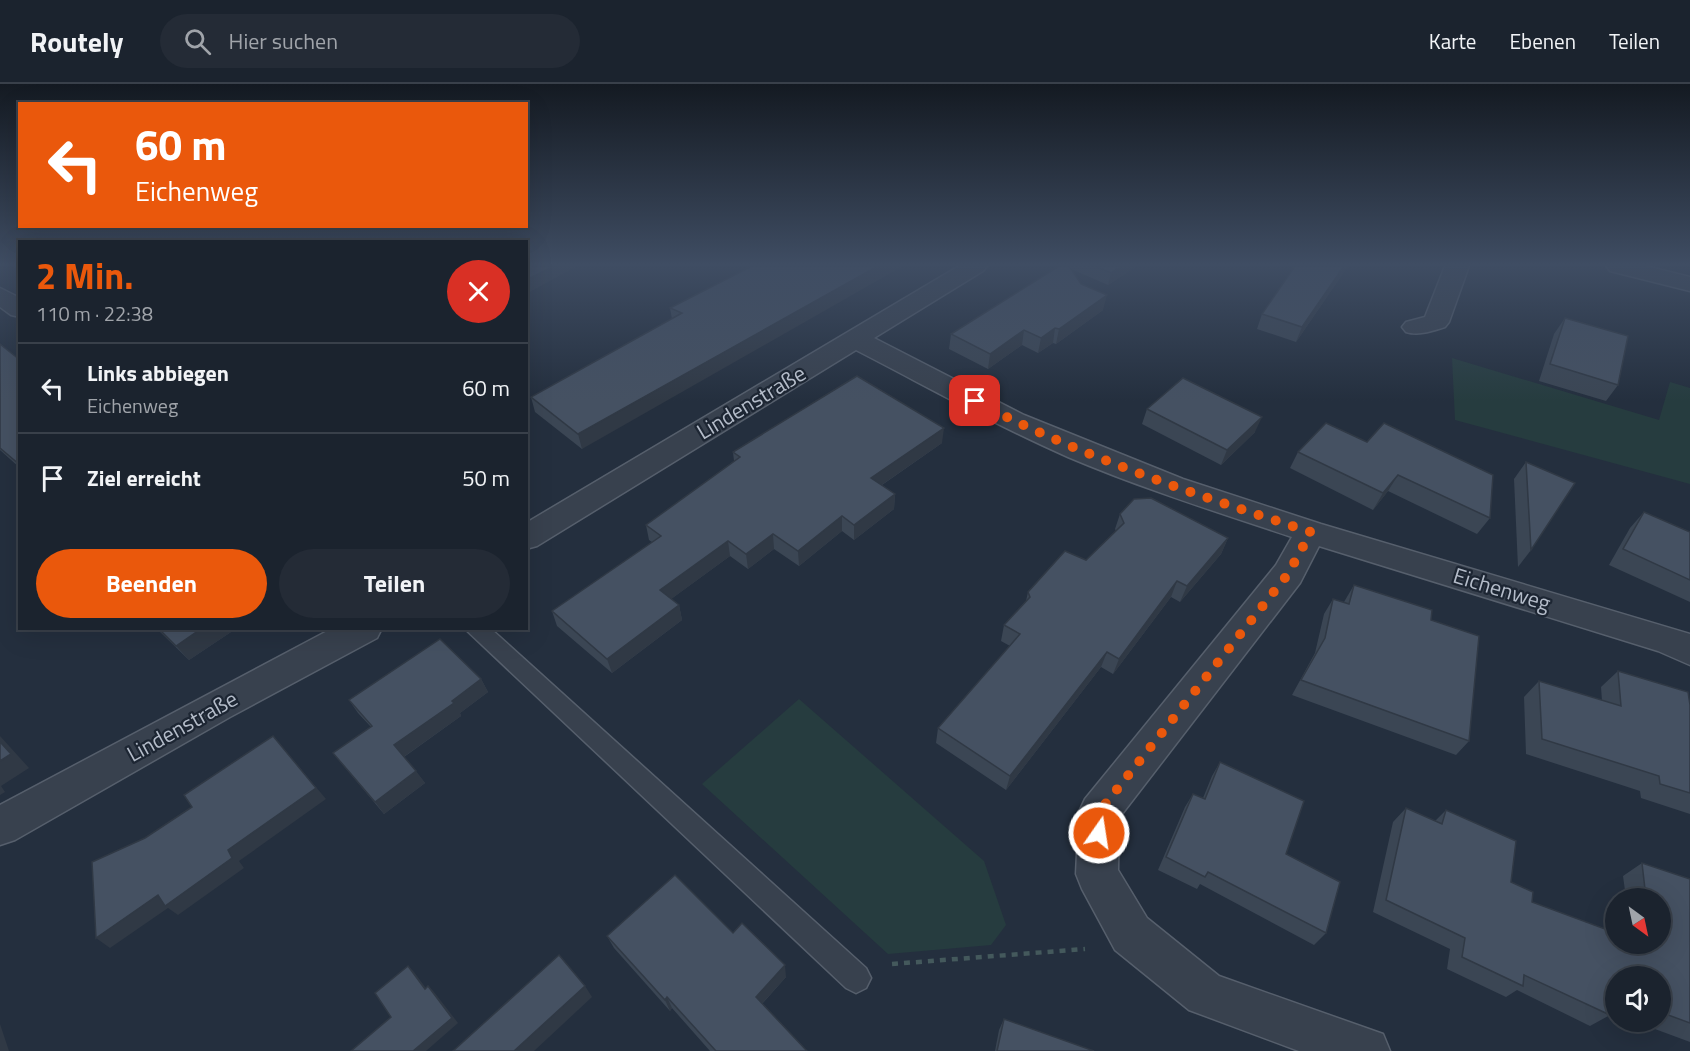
<!DOCTYPE html>
<html lang="de">
<head>
<meta charset="utf-8">
<style>
  body { margin:0; font-family:"Titillium Web",sans-serif; background:#242b36; color:#f1f3f6; height:100vh; display:flex; flex-direction:column; font-size:22px; white-space:nowrap }
  * { box-sizing:border-box; margin:0 }
  p { font-size:20px; color:#a0a4aa }
  .icon { flex:none; width:33px; height:33px; fill:none; stroke:currentColor; stroke-width:2; stroke-linecap:round; stroke-linejoin:round }
  .map { position:relative; flex:1; overflow:hidden }
  .panel { position:absolute; left:18px; top:156px; width:510px; height:390px; display:flex; flex-direction:column; background:#1b232e; border-radius:0px; box-shadow:0 6px 24px #0002,0 0 0 2px #39404a }
  .panel>* { flex:none }
  .top-card { position:absolute; left:18px; top:18px; width:510px; height:126px; border-radius:0px; box-shadow:0 6px 24px #0002,0 0 0 2px #39404a; background:#ea580c; color:#fff; overflow:hidden }
  .needle { width:39px; rotate:147deg }
  .tools { position:absolute; left:1605px; top:804px; display:grid; gap:12px }
  .tools a { display:grid; place-items:center; width:66px; height:66px; border-radius:50%; background:#1b232e; box-shadow:0 6px 24px #0002,0 0 0 2px #39404a; font-size:30px }
  .pin { position:absolute; display:grid; place-items:center; width:51px; height:51px; color:#fff; margin:-26px; border-radius:12px; box-shadow:0 3px 9px #0006 }
  .me { position:absolute; width:66px; margin:-33px; rotate:13deg; stroke-linejoin:round; filter:drop-shadow(0 0 4px #0008) }
  .turn { display:flex; align-items:center; gap:21px; height:126px; padding:0 18px; font-size:27px }
  .turn .icon { width:78px; height:78px; stroke-width:2.5 }
  .turn b { display:block; font-size:42px; line-height:51px }
  .round { display:grid; place-items:center; flex:none; width:63px; height:63px; border-radius:32px; background:#242b36 }
  .headline { display:flex; align-items:center; justify-content:space-between; height:102px; padding:0 18px }
  h1 { font-size:36px; font-weight:700; line-height:45px; color:#ea580c }
  .action { display:flex; gap:12px; margin-top:auto; padding:12px 18px }
  .action a { flex:1; height:69px; border-radius:36px; background:#ea580c; color:#fff; font-size:24px; font-weight:700; line-height:69px; text-align:center }
  .action a+a { background:#242b36; color:#f1f3f6 }
  ul { padding:0; list-style:none }
  li { display:flex; align-items:center; gap:18px; height:90px; padding:0 18px; border-top:2px solid #39404a }
  li div { flex:1 }
  li b { display:block; font-size:22px }
  li em { font-style:normal }
  header { display:flex; align-items:center; gap:36px; box-sizing:border-box; height:84px; padding:0 30px; background:#1b232e; border-bottom:2px solid #39404a }
  header strong { font-size:28px }
  nav { display:flex; gap:33px; margin-inline-start:auto; font-size:21px }
  .search { width:420px; height:54px; background:#242b36; display:flex; align-items:center; gap:15px; box-sizing:border-box; padding:0 21px; border-radius:33px; color:#a0a4aa; font-size:22px }
  .map>svg:first-child { display:block }
  .green { fill:#263c3f }
  .lines { fill:none; stroke-linecap:round; stroke-linejoin:round }
  .service-casing { stroke:#565f6c; stroke-width:3 }
  .minor-casing { stroke:#565f6c; stroke-width:3 }
  .path { stroke:#44595c; stroke-width:4.5; stroke-dasharray:6 6; stroke-linecap:butt }
  .service { fill:#38414e; fill-rule:evenodd }
  .minor { fill:#38414e; fill-rule:evenodd }
  .wall { fill:#3b4654 }
  .shaded-wall { fill:#303945 }
  .building { fill:#455162; stroke:#303945; stroke-width:1.5 }
  .route { stroke:#ea580c; stroke-width:10; stroke-dasharray:0 18 }
  .labels { text-anchor:middle; stroke-width:4.5; stroke-linejoin:round; paint-order:stroke }
  .street-label { font-size:22px; fill:#b4bcc9; stroke:#1d2633 }
</style>
</head>
<body>
<header>
<strong>Routely</strong>
<div class="search"><svg class="icon" aria-label="search" viewBox="0 0 24 24"><circle cx="10" cy="10" r="6"/><path d="M15 15l6 6"/></svg>Hier suchen</div>
<nav><a>Karte</a><a>Ebenen</a><a>Teilen</a></nav>
</header>
<div class="map">
<svg width="1690" height="967" viewBox="0 0 1690 967">
  <rect width="100%" height="100%" fill="#242f3e"/>
  <g class="green">
    <path d="M1452,274L1659,336L1670,298L1690,304V400L1455,336Z"/>
    <path d="M799,615L984,777L1006,841L991,861L888,870L702,700Z"/>
  </g>
  <g class="lines">
    <defs>
      <path id="service" d="M464,544H490L866,884L871,894L866,904L856,909L846,904Z"/>
      <g id="minor">
        <path d="M959,182H987L983,187L874,254L1024,331L1183,395L1321,440L1690,550V581L1658,567L1319,462L1300,499L1119,734L1118,786L1147,834L1219,892L1383,950L1390,967H1299L1189,926L1115,866L1082,805L1076,790L1079,728L1085,715L1276,481L1292,453C1217,428 1141,404 1068,373C995,341 926,302 856,266L537,462L526,465V439Z"/>
        <path d="M1445,182H1469L1449,238L1445,243C1432,247 1419,252 1406,248L1402,243L1406,238L1425,233Z"/>
        <path d="M1606,182H1646L1690,193V207L1610,187Z"/>
        <path d="M0,204L20,214V233L11,231L0,223Z"/>
        <path d="M333,544H382L377,554L230,633L15,756L0,761V721Z"/>
      </g>
    </defs>
    <use href="#service" class="service-casing"/>
    <use href="#minor" class="minor-casing"/>
    <path class="path" d="M892,880L1085,865"/>
    <use href="#service" class="service"/>
    <use href="#minor" class="minor"/>
  </g>
  <g class="wall">
    <path d="M752,182L582,365L535,328L531,313L672,235L670,224Z"/>
    <path d="M1059,182H1137L1108,201L1071,185L1081,200L1103,226L1056,260L1053,259L1038,269L1022,261L988,285L949,265L951,250Z"/>
    <path d="M1348,182L1296,258L1257,245L1262,230Z"/>
    <path d="M1565,234L1618,301L1606,317L1539,297L1554,250Z"/>
    <path d="M0,260L20,276V384L0,366Z"/>
    <path d="M1147,325L1255,348L1221,381L1142,340Z"/>
    <path d="M1326,339L1490,434L1477,450L1388,407L1373,426L1290,384L1298,368Z"/>
    <path d="M942,359L882,401L895,410L894,425L854,456L842,447L799,482L774,465L748,485L730,472L671,515L679,521L682,536L612,589L557,542L552,527L652,458L649,456L646,441L734,377L733,368Z"/>
    <path d="M1526,378L1531,466L1518,483L1514,395Z"/>
    <path d="M1644,428L1690,448V518L1609,481L1630,444Z"/>
    <path d="M1120,430L1228,454L1221,470L1180,518L1171,513L1113,590L1101,583L1006,706L936,659L938,644L1010,562L1001,557L1004,541L1026,517L1028,508L1086,476L1116,447L1115,445Z"/>
    <path d="M1354,501L1431,536L1469,657L1456,671L1292,611L1315,569L1324,530L1333,515L1344,518Z"/>
    <path d="M156,544H237L189,576Z"/>
    <path d="M1618,587L1690,621V730L1641,714L1640,707L1526,670L1524,613L1539,597L1602,617L1601,603Z"/>
    <path d="M481,595L488,608L460,629L461,632L404,673L425,699L384,730L333,669L371,643L358,629L349,616Z"/>
    <path d="M1220,678L1286,770L1326,849L1314,861L1200,800L1197,805L1158,786L1185,723L1193,710L1203,714L1212,692Z"/>
    <path d="M1406,724L1435,737L1446,726L1511,798L1532,818L1616,860H1660V814H1626L1623,792L1642,779L1690,795V958L1636,938H1660V892H1616V930L1610,928V931L1590,942L1517,906L1506,913L1447,885L1450,865L1373,828L1393,738Z"/>
    <path d="M733,849L786,893L762,920L807,967H710L672,924L670,927L614,864L607,852Z"/>
    <path d="M1004,935L1094,967H995L999,946Z"/>
  </g>
  <g class="shaded-wall">
    <path d="M554,182H577L526,210V196Z"/>
    <path d="M878,182H903L582,365L578,350Z"/>
    <path d="M1121,182H1137L1108,201L1111,189Z"/>
    <path d="M1344,182H1348L1296,258L1302,243Z"/>
    <path d="M1107,211L1103,226L1056,260L1059,245Z"/>
    <path d="M1055,244L1053,259L1038,269L1041,254Z"/>
    <path d="M1024,246L1022,261L988,285L990,270Z"/>
    <path d="M1262,333L1255,348L1221,381L1227,366Z"/>
    <path d="M944,344L942,359L870,409L871,394Z"/>
    <path d="M1398,391L1388,407L1373,426L1383,409Z"/>
    <path d="M895,410L894,425L854,456V441Z"/>
    <path d="M842,432V447L799,482L798,467Z"/>
    <path d="M773,450L774,465L748,485L746,470Z"/>
    <path d="M1228,454L1221,470L1180,518L1187,502Z"/>
    <path d="M728,457L730,472L663,521L660,506Z"/>
    <path d="M1177,497L1171,513L1113,590L1119,575Z"/>
    <path d="M679,521L682,536L612,589L607,575Z"/>
    <path d="M202,544H237L189,576L176,562Z"/>
    <path d="M1107,568L1101,583L1006,706L1010,692Z"/>
    <path d="M481,595L488,608L460,629L461,632L402,674L394,661Z"/>
    <path d="M0,652L29,684L1,702L5,708L0,711Z"/>
    <path d="M273,652L326,715L239,777L244,784L178,831L168,824L110,864L96,854L158,811L228,766Z"/>
    <path d="M416,687L425,699L384,730L375,718Z"/>
    <path d="M785,881L786,893L758,924L756,913Z"/>
    <path d="M408,882L414,888L431,911L425,905Z"/>
    <path d="M428,902L434,908L458,939L426,967H413Z"/>
    <path d="M585,902L592,913L534,967H514Z"/>
    <path d="M667,913L672,924L670,927L665,916Z"/>
    <path d="M0,940L9,967H0Z"/>
  </g>
  <g class="building">
    <path d="M526,182H554L526,196Z"/>
    <path d="M752,182H878L578,350L531,313L682,229L670,224Z"/>
    <path d="M1059,182H1069L1081,200L1107,211L1059,245L1055,244L1041,254L1024,246L990,270L951,250Z"/>
    <path d="M1095,182H1121L1111,189Z"/>
    <path d="M1295,182H1344L1302,243L1262,230Z"/>
    <path d="M1565,234L1628,252L1618,301L1550,280Z"/>
    <path d="M0,260L20,276V381L0,364Z"/>
    <path d="M857,292L944,344L871,394L895,410L854,441L842,432L798,467L773,450L746,470L728,457L660,506L679,521L607,575L552,527L661,452L646,441L740,373L733,368Z"/>
    <path d="M1183,294L1262,333L1227,366L1147,325Z"/>
    <path d="M1326,339L1367,358L1384,339L1493,391L1490,434L1398,391L1383,409L1298,368Z"/>
    <path d="M1526,378L1575,399L1531,466Z"/>
    <path d="M1151,414L1228,454L1187,502L1177,497L1119,575L1107,568L1010,692L938,644L1020,550L1004,541L1030,513L1028,508L1065,467L1086,476L1124,439L1120,430L1134,415Z"/>
    <path d="M1644,428L1690,448V496L1623,465Z"/>
    <path d="M1354,501L1432,526L1431,536L1479,552L1469,657L1301,596L1325,554L1333,515L1349,520Z"/>
    <path d="M158,544H202L176,562Z"/>
    <path d="M440,555L481,595L452,617L454,619L394,661L416,687L375,718L333,669L372,642L349,616Z"/>
    <path d="M1618,587L1688,608L1690,621V709L1660,700L1659,692L1542,655L1539,597L1621,622Z"/>
    <path d="M273,652L316,704L228,766L232,774L165,822L158,811L96,854L92,778L145,754L192,723L184,711Z"/>
    <path d="M0,658L11,670L0,677Z"/>
    <path d="M1220,678L1304,717L1286,770L1340,798L1326,849L1208,788L1205,793L1166,773L1193,710L1205,715Z"/>
    <path d="M1406,724L1442,740L1446,726L1516,757L1511,798L1533,808L1532,818L1616,849V860H1645L1652,862V860H1660V814H1646L1642,779L1690,795V939L1660,928V892H1616V912L1612,910L1610,931L1524,891L1523,902L1462,873L1465,854L1386,816Z"/>
    <path d="M675,791L733,849L742,839L785,881L756,913L807,967H716L667,913L665,916L607,852Z"/>
    <path d="M559,871L585,902L514,967H453Z"/>
    <path d="M408,882L425,905L428,902L452,934L413,967H351L391,933L375,909Z"/>
    <path d="M1004,935L1094,967H997Z"/>
  </g>
  <linearGradient id="sky" x2="0" y2="1"><stop stop-color="#141a22"/><stop offset="0.57" stop-color="#3f4d63"/><stop offset="1" stop-color="#3f4d63" stop-opacity="0"/></linearGradient>
  <rect width="1690" height="317" fill="url(#sky)"/>
  <g class="lines">
    <path class="route" d="M975,317C1082,373 1196,411 1311,448L1288,490L1099,728V749"/>
  </g>
  <g class="labels">
    <g class="street-label">
      <text transform="translate(751 318) rotate(-31)" y="8">Lindenstraße</text>
      <text transform="translate(1502 505) rotate(17)" y="8">Eichenweg</text>
      <text transform="translate(182 642) rotate(-29)" y="8">Lindenstraße</text>
    </g>
  </g>
</svg>
<div class="tools">
<a><svg class="needle" viewBox="-14 -14 28 28"><path d="M0-13l5 13h-10z" fill="#e53935"/><path d="M0 13l5-13h-10z" fill="#a0a4aa"/></svg></a>
<a><svg class="icon" aria-label="sound" viewBox="0 0 24 24"><path d="M4 9h4l5-4v14l-5-4H4zM17 9q2 3 0 6"/></svg></a>
</div>
<div class="pin" style="left:975px;top:317px;background:#d93025"><svg class="icon" aria-label="arrive" viewBox="0 0 24 24"><path d="M6 21V4h12l-3 4 3 4H6"/></svg></div>
<svg class="me" style="left:1099px;top:749px" viewBox="-20 -20 40 40"><circle r="17" fill="#ea580c" stroke="#fff" stroke-width="3"/><path d="M0-11L8 9 0 5-8 9z" fill="#fff"/></svg>
<div class="top-card">
<div class="turn"><svg class="icon" aria-label="left" viewBox="0 0 24 24"><path d="M17 20v-9H6M10 6l-5 5 5 5"/></svg><div><b>60 m</b>Eichenweg</div></div>
</div>
<section class="panel">
<div class="headline"><div><h1>2 Min.</h1><p>110 m · 22:38</p></div><a class="round" style="background:#d93025;color:#fff"><svg class="icon" aria-label="close" viewBox="0 0 24 24"><path d="M6 6l12 12M18 6L6 18"/></svg></a></div>
<ul>
<li><svg class="icon" aria-label="left" viewBox="0 0 24 24"><path d="M17 20v-9H6M10 6l-5 5 5 5"/></svg><div><b>Links abbiegen</b><p>Eichenweg</p></div><em>60 m</em></li>
<li><svg class="icon" aria-label="arrive" viewBox="0 0 24 24"><path d="M6 21V4h12l-3 4 3 4H6"/></svg><div><b>Ziel erreicht</b></div><em>50 m</em></li>
</ul>
<div class="action"><a>Beenden</a><a>Teilen</a></div>
</section>
</div>
</body>
</html>
